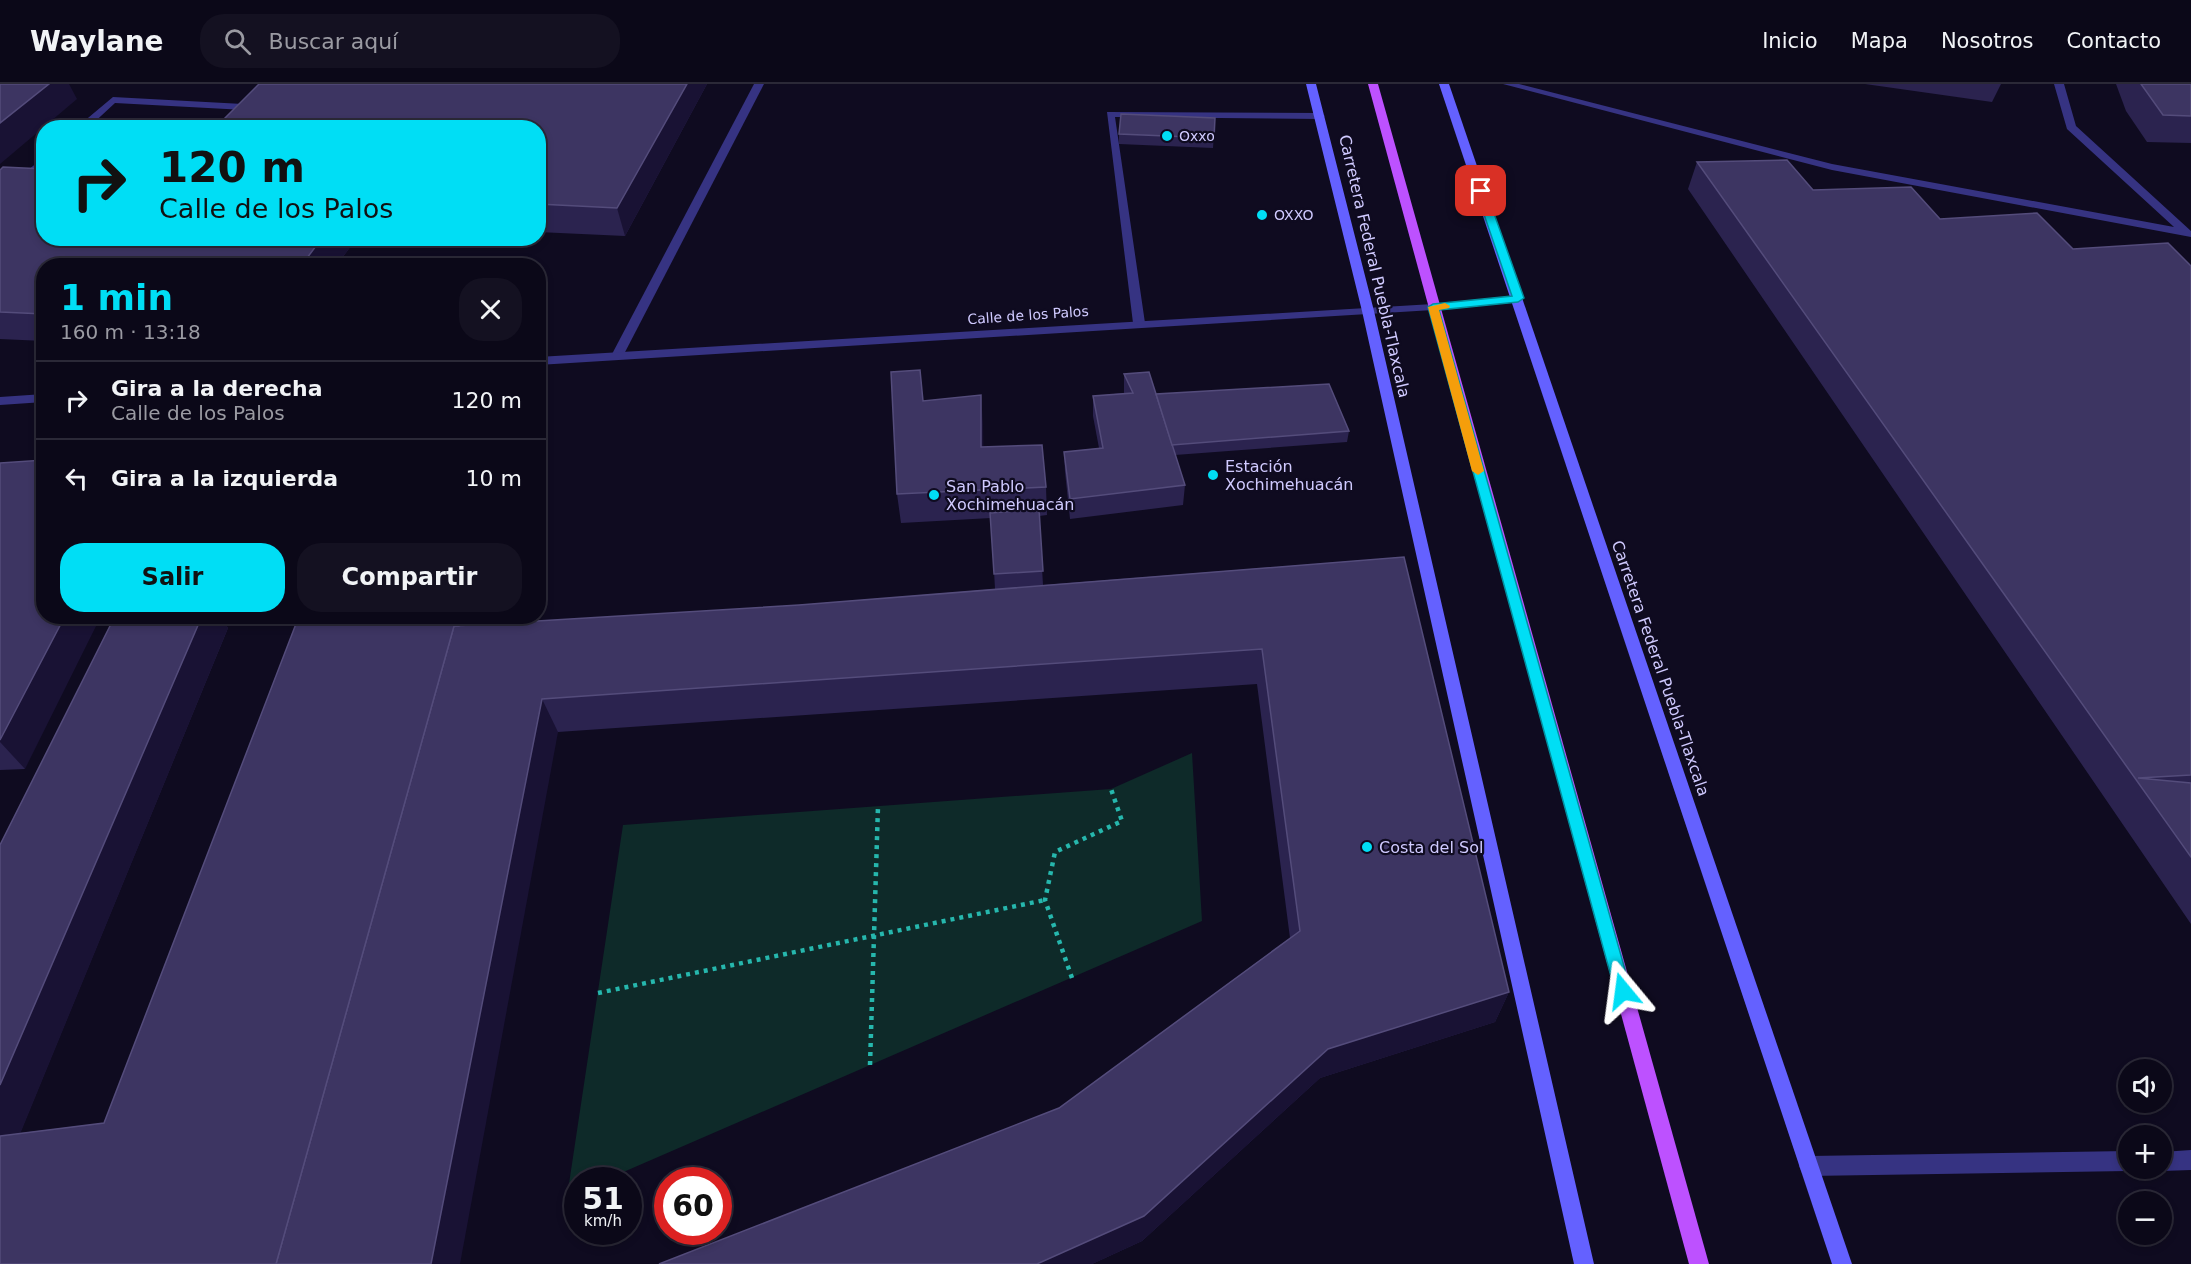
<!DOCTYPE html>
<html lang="es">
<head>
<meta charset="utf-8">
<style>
  body { margin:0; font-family:"DejaVu Sans",sans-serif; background:#141121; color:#f1f3f6; height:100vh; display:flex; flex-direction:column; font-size:22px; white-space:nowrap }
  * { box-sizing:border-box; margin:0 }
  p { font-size:20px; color:#9a9aa2 }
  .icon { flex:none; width:33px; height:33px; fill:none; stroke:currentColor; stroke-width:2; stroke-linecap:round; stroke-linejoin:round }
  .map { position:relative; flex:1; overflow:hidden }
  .side { position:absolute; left:36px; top:174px; width:510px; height:366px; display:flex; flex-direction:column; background:#0b0818; border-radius:24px; box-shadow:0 3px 9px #0003,0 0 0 2px #2b2937 }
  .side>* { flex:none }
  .top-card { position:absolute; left:36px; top:36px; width:510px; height:126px; border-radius:24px; box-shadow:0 3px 9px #0003,0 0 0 2px #2b2937; background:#00def5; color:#111; overflow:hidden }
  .fabs { position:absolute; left:2118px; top:975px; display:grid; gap:12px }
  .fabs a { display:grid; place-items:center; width:54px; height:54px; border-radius:50%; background:#0b0818; box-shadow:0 3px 9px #0003,0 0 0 2px #2b2937; font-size:30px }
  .speed { position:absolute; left:564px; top:1083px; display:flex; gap:12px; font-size:30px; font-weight:700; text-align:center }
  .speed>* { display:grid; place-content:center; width:78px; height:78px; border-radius:50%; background:#0b0818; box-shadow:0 3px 9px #0003,0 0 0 2px #2b2937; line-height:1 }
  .speed small { font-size:15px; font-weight:400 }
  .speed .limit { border:9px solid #d22; background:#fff; color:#111 }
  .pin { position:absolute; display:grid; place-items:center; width:51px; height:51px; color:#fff; margin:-26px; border-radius:12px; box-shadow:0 3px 9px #0006 }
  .me { position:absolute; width:66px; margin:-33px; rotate:344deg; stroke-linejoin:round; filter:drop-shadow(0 0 4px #0008) }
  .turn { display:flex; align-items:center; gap:21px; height:126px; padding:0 24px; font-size:27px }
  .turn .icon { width:78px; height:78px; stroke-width:2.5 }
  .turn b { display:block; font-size:42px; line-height:51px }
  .round { display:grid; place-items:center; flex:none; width:63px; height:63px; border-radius:24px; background:#141121 }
  .overview { display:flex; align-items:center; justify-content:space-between; height:102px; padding:0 24px }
  h1 { font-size:36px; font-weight:800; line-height:45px; color:#00def5 }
  .primary-button { display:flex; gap:12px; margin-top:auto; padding:12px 24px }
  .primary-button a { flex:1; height:69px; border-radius:24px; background:#00def5; color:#111; font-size:24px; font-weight:800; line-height:69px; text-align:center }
  .primary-button a+a { background:#141121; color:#f1f3f6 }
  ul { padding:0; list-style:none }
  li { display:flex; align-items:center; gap:18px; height:78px; padding:0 24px; border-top:2px solid #2b2937 }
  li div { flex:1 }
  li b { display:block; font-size:22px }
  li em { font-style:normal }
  header { display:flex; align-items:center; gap:36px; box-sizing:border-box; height:84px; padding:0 30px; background:#0b0818; border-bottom:2px solid #2b2937 }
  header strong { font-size:28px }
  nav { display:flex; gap:33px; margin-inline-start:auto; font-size:21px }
  .search { width:420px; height:54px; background:#141121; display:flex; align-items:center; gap:15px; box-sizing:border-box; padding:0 21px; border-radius:24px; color:#9a9aa2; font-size:22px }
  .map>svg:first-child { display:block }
  .green { fill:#0e2a29 }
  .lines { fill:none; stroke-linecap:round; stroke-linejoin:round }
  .path { stroke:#26b7ad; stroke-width:4.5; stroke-dasharray:4 5; stroke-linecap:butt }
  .lane { fill:#363382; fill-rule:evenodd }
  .street { fill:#363382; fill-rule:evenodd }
  .secondary { fill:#6461ff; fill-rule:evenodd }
  .primary { fill:#bd51ff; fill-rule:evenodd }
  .wall { fill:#2b234f }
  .shaded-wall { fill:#191234 }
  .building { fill:#3d3562; stroke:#544c7b; stroke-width:1.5 }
  .route { fill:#00def5; stroke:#00909f; stroke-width:1.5 }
  .slow { fill:#f59e0b }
  .poi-dot { fill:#00def5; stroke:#0f0b20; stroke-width:2 }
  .labels { text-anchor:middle; stroke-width:4.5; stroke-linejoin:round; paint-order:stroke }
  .far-poi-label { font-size:14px; fill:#d0caff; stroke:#0f0b20; text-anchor:start }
  .far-street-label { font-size:14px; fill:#d0caff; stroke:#0f0b20 }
  .street-label { font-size:16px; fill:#d0caff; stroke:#0f0b20 }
  .poi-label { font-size:16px; fill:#d0caff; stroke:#0f0b20; text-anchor:start }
</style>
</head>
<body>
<header>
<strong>Waylane</strong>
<div class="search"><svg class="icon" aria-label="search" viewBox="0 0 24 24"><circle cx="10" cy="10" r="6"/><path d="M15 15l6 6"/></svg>Buscar aquí</div>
<nav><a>Inicio</a><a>Mapa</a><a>Nosotros</a><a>Contacto</a></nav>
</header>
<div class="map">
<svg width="2191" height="1180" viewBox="0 0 2191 1180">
  <rect width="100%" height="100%" fill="#0f0b20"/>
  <path class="green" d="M1192,669L1202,837L605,1096H578L577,1108L567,1113L623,741L1111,705Z"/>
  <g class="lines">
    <g class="path">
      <path d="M1072,894L1045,816L1055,768L1122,737L1111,705"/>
      <path d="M598,909L1045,816"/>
      <path d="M870,981L878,722"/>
    </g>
    <g class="lane">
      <path d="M264,0H275L245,26L115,19L88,44H76L113,13L243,20Z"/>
      <path d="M754,0H764L623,272L617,276L613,275L611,272Z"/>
      <path d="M1503,0H1519L1832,80L2174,143L2067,45L2054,0H2064L2076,42L2191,147V153L1832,86Z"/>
      <path d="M1107,28L1320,29L1325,32L1320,35L1115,33L1145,239L1139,243L1133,239Z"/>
      <path d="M44,73V82L0,117V109Z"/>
      <path d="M2191,1066V1086L2162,1087L2157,1084H2162V1068Z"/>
      <path d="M2128,1067V1084H2133L2128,1087L1809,1092L1802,1089L1799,1082L1802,1075L1809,1072Z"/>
    </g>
    <g class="street">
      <path d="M1518,212L1522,213V217L1433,226L538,281V273L1433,220Z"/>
      <path d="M44,310V318L0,321V313Z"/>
    </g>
    <g class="secondary">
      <path d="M1306,0H1316L1374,227L1594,1180H1574L1362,227Z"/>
      <path d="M1439,0H1449L1852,1180H1832Z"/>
    </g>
    <path class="primary" d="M1368,0H1378L1709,1180H1689Z"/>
  </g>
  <g class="wall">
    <path d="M259,0H707L625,152L538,148V44Z"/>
    <path d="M1865,0H2001L1992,18Z"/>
    <path d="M2116,0H2191V59L2147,58L2126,27Z"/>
    <path d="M1215,34L1213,64L1119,60V50Z"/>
    <path d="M1697,78L1813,106L2073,165L2191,182V840L1688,105Z"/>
    <path d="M0,86L44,154H357L336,182H44V257L0,255Z"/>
    <path d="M1124,290L1156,310L1349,347L1347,358L1175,371L1185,401L1183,421L1070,435L1065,388L1064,368L1099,364L1093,332V312L1124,309Z"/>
    <path d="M923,317L983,340V363L1046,403L1047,431L1039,432L1043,501L1404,473L1509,908L1495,938L1320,994L1142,1157L1092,1180H659L1059,1024L1290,854L1257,600L558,648L0,1180V761L202,532H220L228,544L20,1049L104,1039L299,532H481L480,541L799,521L995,505L991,434L901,439L897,410Z"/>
    <path d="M0,379L25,685L0,686Z"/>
  </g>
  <g class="shaded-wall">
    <path d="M49,0H69L77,15L0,80V39Z"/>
    <path d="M687,0H707L625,152L617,124Z"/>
    <path d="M322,154H357L336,182H301Z"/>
    <path d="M981,311L983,340L984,391L981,363Z"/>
    <path d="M44,403V427L36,417Z"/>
    <path d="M65,532H101L25,685L0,658V656Z"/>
    <path d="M202,532H220L228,544L9,1077L0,1071V1001Z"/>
    <path d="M461,532H481L471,577L313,1180Z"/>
    <path d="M542,615L558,648L460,1180H431Z"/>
    <path d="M1509,908L1495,938L1320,994L1142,1157L1092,1180H1037L1328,965Z"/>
  </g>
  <g class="building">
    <path d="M0,0H49L0,39Z"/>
    <path d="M259,0H687L617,124L538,120V44H215Z"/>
    <path d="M2141,0H2191V32L2163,31Z"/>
    <path d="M1121,30L1215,34L1214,54L1119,50Z"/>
    <path d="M1787,76L1813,106L1911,103L1940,135L2037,129L2073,165L2168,159L2191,182V691L2138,694L2191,699V773L1697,78Z"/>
    <path d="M3,83L44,85V154H322L301,182H44V230L0,228V86Z"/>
    <path d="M920,286L923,317L981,311V363L1042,361L1046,403L897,410L891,288Z"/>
    <path d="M1149,288L1185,401L1070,415L1064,368L1103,364L1093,312L1133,309L1124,290Z"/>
    <path d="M1329,300L1349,347L1172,361L1156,310Z"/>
    <path d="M44,376V403L36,417L44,416V532H65L0,656V379Z"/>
    <path d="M1039,425L1043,487L994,490L990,429Z"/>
    <path d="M1404,473L1509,908L1328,965L1144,1132L1037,1180H659L1059,1024L1300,847L1262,565L542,615L431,1180H276L454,542L799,521Z"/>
    <path d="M115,532H202L0,1001V761Z"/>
    <path d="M299,532H461L459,542H454L276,1180H0V1052L104,1039Z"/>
  </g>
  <path class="route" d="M1478,105L1486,107L1524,214L1518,218L1439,226L1631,907L1629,912L1623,914L1617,912L1615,907L1428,223L1433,220L1512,212L1476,107Z"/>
  <path class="slow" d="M1445,219L1450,222L1449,224L1439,226L1484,387L1478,391L1472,387L1428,223Z"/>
  <g class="poi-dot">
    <circle cx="1167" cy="52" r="6"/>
    <circle cx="1262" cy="131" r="6"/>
    <circle cx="1213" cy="391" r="6"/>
    <circle cx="934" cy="411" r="6"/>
    <circle cx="1367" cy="763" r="6"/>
  </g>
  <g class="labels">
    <g class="far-poi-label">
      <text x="1179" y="57">Oxxo</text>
      <text x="1274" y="136">OXXO</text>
    </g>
    <g class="far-street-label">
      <text transform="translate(1028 231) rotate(-4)" y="5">Calle de los Palos</text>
    </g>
    <g class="street-label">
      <text transform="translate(1375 182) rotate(77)" y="6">Carretera Federal Puebla-Tlaxcala</text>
      <text transform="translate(1661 584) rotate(71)" y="6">Carretera Federal Puebla-Tlaxcala</text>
    </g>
    <g class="poi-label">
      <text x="1225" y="388">Estación<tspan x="1225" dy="18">Xochimehuacán</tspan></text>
      <text x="946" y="408">San Pablo<tspan x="946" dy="18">Xochimehuacán</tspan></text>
      <text x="1379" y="769">Costa del Sol</text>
    </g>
  </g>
</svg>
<div class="fabs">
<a><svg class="icon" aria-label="sound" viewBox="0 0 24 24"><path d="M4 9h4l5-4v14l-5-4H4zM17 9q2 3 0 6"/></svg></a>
<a>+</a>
<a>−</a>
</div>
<div class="speed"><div>51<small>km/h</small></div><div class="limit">60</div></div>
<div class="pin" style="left:1481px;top:107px;background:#d93025"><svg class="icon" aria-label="arrive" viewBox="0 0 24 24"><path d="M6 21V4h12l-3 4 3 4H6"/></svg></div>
<svg class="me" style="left:1623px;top:907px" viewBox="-20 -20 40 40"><path d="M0-17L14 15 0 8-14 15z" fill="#00def5" stroke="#fff" stroke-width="4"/></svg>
<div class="top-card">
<div class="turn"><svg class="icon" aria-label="right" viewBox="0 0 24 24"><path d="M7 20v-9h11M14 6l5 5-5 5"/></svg><div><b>120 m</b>Calle de los Palos</div></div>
</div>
<section class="side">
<div class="overview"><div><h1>1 min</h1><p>160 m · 13:18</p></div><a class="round"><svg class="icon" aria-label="close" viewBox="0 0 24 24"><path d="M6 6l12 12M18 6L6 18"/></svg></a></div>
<ul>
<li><svg class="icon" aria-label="right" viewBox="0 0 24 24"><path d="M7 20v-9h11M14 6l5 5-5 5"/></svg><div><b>Gira a la derecha</b><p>Calle de los Palos</p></div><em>120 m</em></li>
<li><svg class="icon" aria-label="left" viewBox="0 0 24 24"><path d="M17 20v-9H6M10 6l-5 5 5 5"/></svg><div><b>Gira a la izquierda</b></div><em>10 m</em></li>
</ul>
<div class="primary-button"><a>Salir</a><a>Compartir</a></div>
</section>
</div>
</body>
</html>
